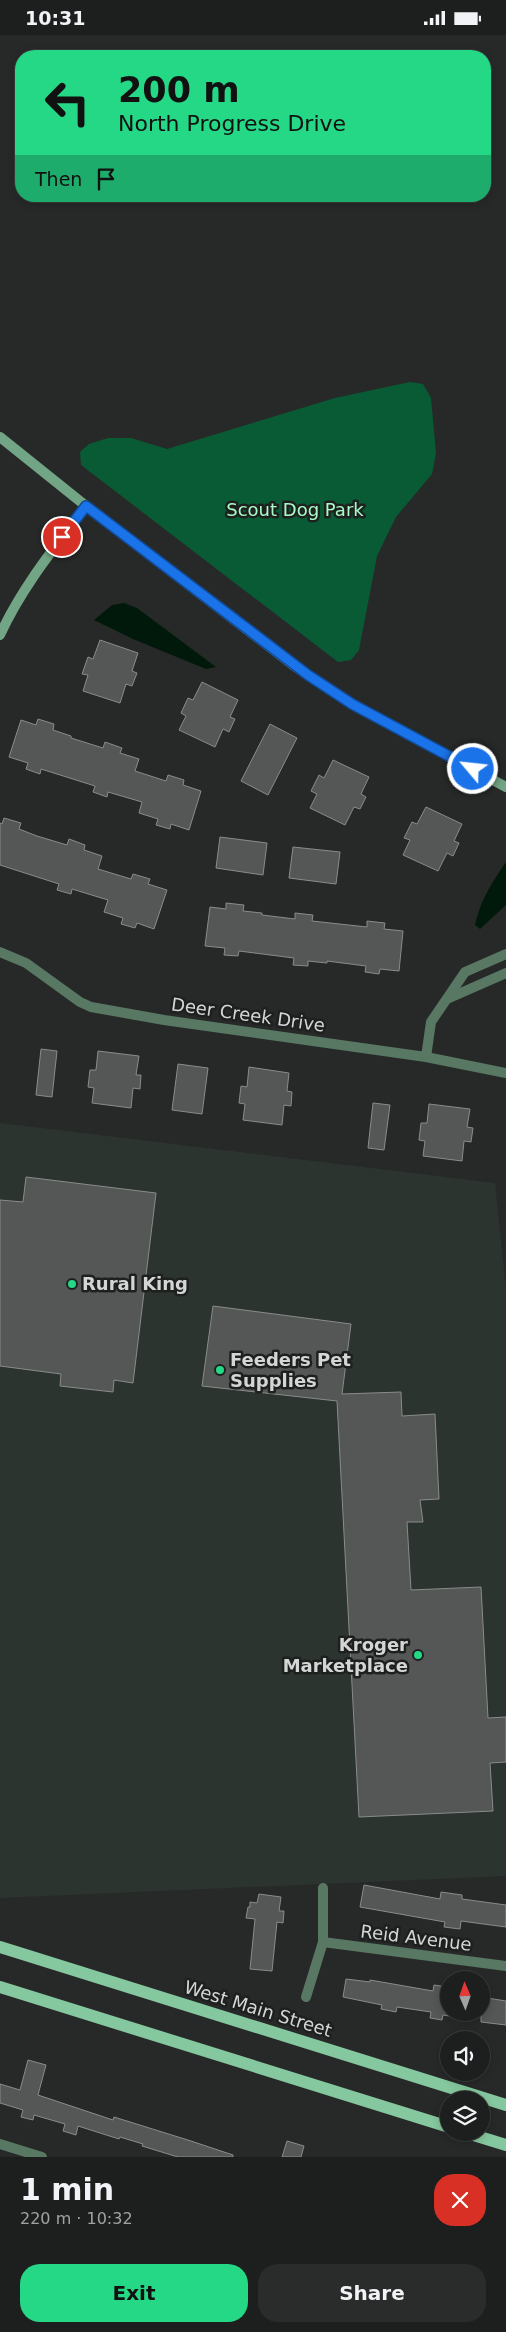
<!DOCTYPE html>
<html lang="en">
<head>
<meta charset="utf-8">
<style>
  body { margin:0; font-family:"DejaVu Sans",sans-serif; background:#2a2c2b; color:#f1f3f6; height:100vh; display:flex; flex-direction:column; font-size:19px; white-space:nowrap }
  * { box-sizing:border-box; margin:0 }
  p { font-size:16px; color:#a0a2a4 }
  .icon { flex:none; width:28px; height:28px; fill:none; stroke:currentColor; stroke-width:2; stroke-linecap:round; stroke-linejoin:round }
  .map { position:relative; height:2122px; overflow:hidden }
  .panel { display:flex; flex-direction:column; background:#1d1f1e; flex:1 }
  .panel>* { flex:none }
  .hud { position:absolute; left:15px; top:15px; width:476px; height:152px; border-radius:20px; box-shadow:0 2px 8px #0003,0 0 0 1px #3b3d3c; background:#25d886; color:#111; overflow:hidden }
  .needle { width:32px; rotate:358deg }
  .tools { position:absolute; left:440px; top:1936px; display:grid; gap:10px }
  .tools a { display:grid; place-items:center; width:50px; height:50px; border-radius:50%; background:#1d1f1e; box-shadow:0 2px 8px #0003,0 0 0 1px #3b3d3c; font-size:25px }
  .pin { position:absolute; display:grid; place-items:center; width:42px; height:42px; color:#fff; margin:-21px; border:2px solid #fff; border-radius:50%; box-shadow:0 1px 5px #0007 }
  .me { position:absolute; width:55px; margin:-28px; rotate:298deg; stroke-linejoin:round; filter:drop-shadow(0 0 4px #0008) }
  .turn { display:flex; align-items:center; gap:18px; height:105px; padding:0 20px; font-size:22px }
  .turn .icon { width:65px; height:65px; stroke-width:2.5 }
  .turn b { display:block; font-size:35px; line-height:42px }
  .then { display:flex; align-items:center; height:48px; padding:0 20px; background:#0003; gap:10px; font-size:19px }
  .round { display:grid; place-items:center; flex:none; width:52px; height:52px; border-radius:20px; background:#2a2c2b }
  .head { display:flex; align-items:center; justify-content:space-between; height:85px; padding:0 20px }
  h1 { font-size:30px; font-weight:700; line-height:38px }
  .primary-button { display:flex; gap:10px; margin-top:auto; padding:10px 20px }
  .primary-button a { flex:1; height:58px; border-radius:20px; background:#25d886; color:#111; font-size:20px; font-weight:700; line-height:58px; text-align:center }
  .primary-button a+a { background:#2a2c2b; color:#f1f3f6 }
  .status { display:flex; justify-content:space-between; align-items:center; height:35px; padding:0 25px; background:#1d1f1e; direction:ltr }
  .status svg { height:14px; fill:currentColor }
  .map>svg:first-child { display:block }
  .built { fill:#2c342f }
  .green { fill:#085b35 }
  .water { fill:#01190b }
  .building { fill:#545755; stroke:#898c8a }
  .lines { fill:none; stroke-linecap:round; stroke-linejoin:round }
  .street { stroke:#587864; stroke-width:10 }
  .secondary { stroke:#72a585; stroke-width:10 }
  .primary { stroke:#85c79e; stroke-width:12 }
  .route-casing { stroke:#114b97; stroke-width:12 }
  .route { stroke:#1a73e8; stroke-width:9 }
  .poi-dot { fill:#25d886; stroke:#1d201e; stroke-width:2 }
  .labels { text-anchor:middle; stroke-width:5; stroke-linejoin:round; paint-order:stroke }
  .park-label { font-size:18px; fill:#a7fbc7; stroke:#1d201e }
  .street-label { font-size:18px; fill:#d4d6d5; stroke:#1d201e }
  .poi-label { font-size:18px; font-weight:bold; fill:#d4d6d5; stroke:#1d201e; text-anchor:start }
</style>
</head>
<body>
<div class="status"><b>10:31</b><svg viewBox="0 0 49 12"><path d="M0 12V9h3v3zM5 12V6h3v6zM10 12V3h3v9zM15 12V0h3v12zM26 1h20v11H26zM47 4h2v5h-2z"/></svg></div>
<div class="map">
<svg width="506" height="2122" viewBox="0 0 506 2122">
  <rect width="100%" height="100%" fill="#272928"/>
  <path class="built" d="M0,1088L495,1148L506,1254V1841L0,1863Z"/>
  <path class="green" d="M410,347L423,349L431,363L436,418L432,439L396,482L377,521L359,615L351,625L338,627L81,430L80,417L89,409L108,403H131L167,414L335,363Z"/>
  <g class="water">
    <path d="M124,568L137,573L216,632L206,634L133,604L94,585L112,570Z"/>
    <path d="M506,827V870L480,894L475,890C480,866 492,847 506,827Z"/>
  </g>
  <g class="building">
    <path d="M100,605L138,618L132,636L137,638L132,651L126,649L120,668L83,656L88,640L82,639L88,622L93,624Z"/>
    <path d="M202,647L238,665L230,682L235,684L229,697L223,694L215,712L179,695L186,681L181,678L188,663L193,665Z"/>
    <path d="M38,684L54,689L53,695L71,701V703L103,713L105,707L122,713L120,718L139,724L135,736L166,746L168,740L184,745L183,750L201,756L189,795L171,789L170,794L156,790L158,784L139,778L142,767L108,757L107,762L93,757L95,751L41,734L40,739L26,734L28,728L9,722L21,685L36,690Z"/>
    <path d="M270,689L297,703L268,760L241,746Z"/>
    <path d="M333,725L369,742L361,759L366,762L360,774L354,772L345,790L310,773L317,759L311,756L319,740L324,743Z"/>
    <path d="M426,772L462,789L454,806L459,808L453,821L447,818L438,836L403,820L410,805L404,803L412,787L417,789Z"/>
    <path d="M4,783L21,788L19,794L37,801L67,810L69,804L85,810L84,815L102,821L98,834L131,844L133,839L150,844L148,849L167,855L154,894L137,888L135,893L121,889L123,883L104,877L108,865L72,854L71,859L57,855L59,849L0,830V788L2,789Z"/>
    <path d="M220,802L267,808L263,840L216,833Z"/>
    <path d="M293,812L340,817L336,849L289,843Z"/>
    <path d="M226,868L244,870L243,876L262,878V880L295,884V878L313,880L312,886L367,892V886L385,888L384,894L403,896L399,936L380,934L379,939L365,937L366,931L327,926V928L308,926V931L293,930L294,923L239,916L238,921L224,920L225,913L205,911L210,872L226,874Z"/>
    <path d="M41,1014L57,1016L52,1062L36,1060Z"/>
    <path d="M98,1016L139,1021L136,1040H141L140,1054L133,1053L131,1073L92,1068L94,1053L88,1052L90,1035H96Z"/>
    <path d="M178,1029L208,1033L202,1079L172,1075Z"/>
    <path d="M249,1032L289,1038L287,1056L292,1057L291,1071L284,1070L282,1090L243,1085L245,1069L239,1068L241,1051L247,1052Z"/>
    <path d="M373,1068L390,1070L384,1115L368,1113Z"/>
    <path d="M429,1069L470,1074L467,1092L473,1093L471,1107L464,1106L462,1126L423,1121L425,1106L419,1105L421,1088H427Z"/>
    <path d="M26,1142L156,1158L133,1348L114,1345L113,1357L60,1351L61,1339L0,1331V1165L23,1167Z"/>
    <path d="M213,1271L351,1289L342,1359L401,1357L402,1381L435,1379L439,1464L420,1465L423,1487H407L411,1555L481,1552L488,1683L506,1682V1727L490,1728L493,1776L359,1782L337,1366L202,1351Z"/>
    <path d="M364,1850L440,1864L441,1857L462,1860V1864L506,1870V1892L461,1886L460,1894L444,1892L445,1887L360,1872Z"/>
    <path d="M259,1859L281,1862L279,1876H284L283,1888L277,1887L272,1936L250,1934L255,1884L246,1883L248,1872H250V1867L257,1868Z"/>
    <path d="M346,1944L370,1947V1945L433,1956L434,1950L447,1952L449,1981L443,1980L442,1985L430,1983L431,1977L397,1972L396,1977L381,1974L382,1970L343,1962Z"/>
    <path d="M481,1962L506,1966V1990L481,1987Z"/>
    <path d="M28,2025L46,2030L38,2060L113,2085L114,2082L191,2106L233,2120V2122H178L142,2111L143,2109L120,2102L119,2104L78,2091L76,2100L63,2096L65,2089L34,2080L33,2085L21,2082L23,2075L0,2068V2049L20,2055Z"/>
    <path d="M287,2106L304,2111L301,2122H282Z"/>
  </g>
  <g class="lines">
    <g class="street">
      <path d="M0,917L26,928L80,967L91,972L164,985L426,1022L506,1038"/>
      <path d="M447,964L506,938"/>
      <path d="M426,1022L431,987L465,937L506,919"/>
      <path d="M323,1907L506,1931"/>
      <path d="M306,1962L323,1907V1853"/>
      <path d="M0,2109L42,2122"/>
    </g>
    <g class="secondary">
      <path d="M0,402L86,471L293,630L352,669L506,752"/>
      <path d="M0,600C22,552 55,512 86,471"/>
    </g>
    <g class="primary">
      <path d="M0,1912L506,2070"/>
      <path d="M0,1952L449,2092"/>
      <path d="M467,2098L506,2110"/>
    </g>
  </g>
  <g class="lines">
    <defs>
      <path id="route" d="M62,502L86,471L308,640L352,669L473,734"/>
    </defs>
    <use href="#route" class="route-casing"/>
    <use href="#route" class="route"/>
  </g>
  <g class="poi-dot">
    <circle cx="72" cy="1249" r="5"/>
    <circle cx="220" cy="1335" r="5"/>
    <circle cx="418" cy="1620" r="5"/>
  </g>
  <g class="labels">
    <g class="park-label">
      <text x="295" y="481">Scout Dog Park</text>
    </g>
    <g class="street-label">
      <text transform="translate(248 980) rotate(8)" y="6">Deer Creek Drive</text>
      <text transform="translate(416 1903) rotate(7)" y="6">Reid Avenue</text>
      <text transform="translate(258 1974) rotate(17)" y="6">West Main Street</text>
    </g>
    <g class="poi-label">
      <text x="82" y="1255">Rural King</text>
      <text x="230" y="1331">Feeders Pet<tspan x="230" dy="21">Supplies</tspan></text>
      <text x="408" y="1616" text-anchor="end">Kroger<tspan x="408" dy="21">Marketplace</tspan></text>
    </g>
  </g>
</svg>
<div class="tools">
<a><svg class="needle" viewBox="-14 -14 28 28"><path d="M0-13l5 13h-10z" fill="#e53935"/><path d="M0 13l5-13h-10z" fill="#a0a2a4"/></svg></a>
<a><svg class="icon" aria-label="sound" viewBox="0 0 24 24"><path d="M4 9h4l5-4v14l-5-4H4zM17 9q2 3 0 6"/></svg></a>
<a><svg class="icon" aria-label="layers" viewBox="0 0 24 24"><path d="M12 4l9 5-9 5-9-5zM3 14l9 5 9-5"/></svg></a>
</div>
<div class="pin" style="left:62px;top:502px;background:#d93025"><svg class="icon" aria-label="arrive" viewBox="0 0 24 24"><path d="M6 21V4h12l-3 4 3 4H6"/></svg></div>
<svg class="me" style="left:473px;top:734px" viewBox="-20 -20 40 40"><circle r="17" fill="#1a73e8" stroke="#fff" stroke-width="3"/><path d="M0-11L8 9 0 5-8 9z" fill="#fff"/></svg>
<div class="hud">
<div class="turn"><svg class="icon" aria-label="left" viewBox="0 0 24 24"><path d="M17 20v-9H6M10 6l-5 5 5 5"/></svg><div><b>200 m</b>North Progress Drive</div></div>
<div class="then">Then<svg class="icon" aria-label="arrive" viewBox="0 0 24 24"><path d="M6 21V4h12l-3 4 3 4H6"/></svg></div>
</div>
</div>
<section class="panel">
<div class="head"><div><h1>1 min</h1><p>220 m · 10:32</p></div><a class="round" style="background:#d93025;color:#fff"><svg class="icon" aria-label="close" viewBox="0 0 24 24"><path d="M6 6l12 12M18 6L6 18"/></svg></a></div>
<div class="primary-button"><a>Exit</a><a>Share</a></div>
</section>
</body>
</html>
